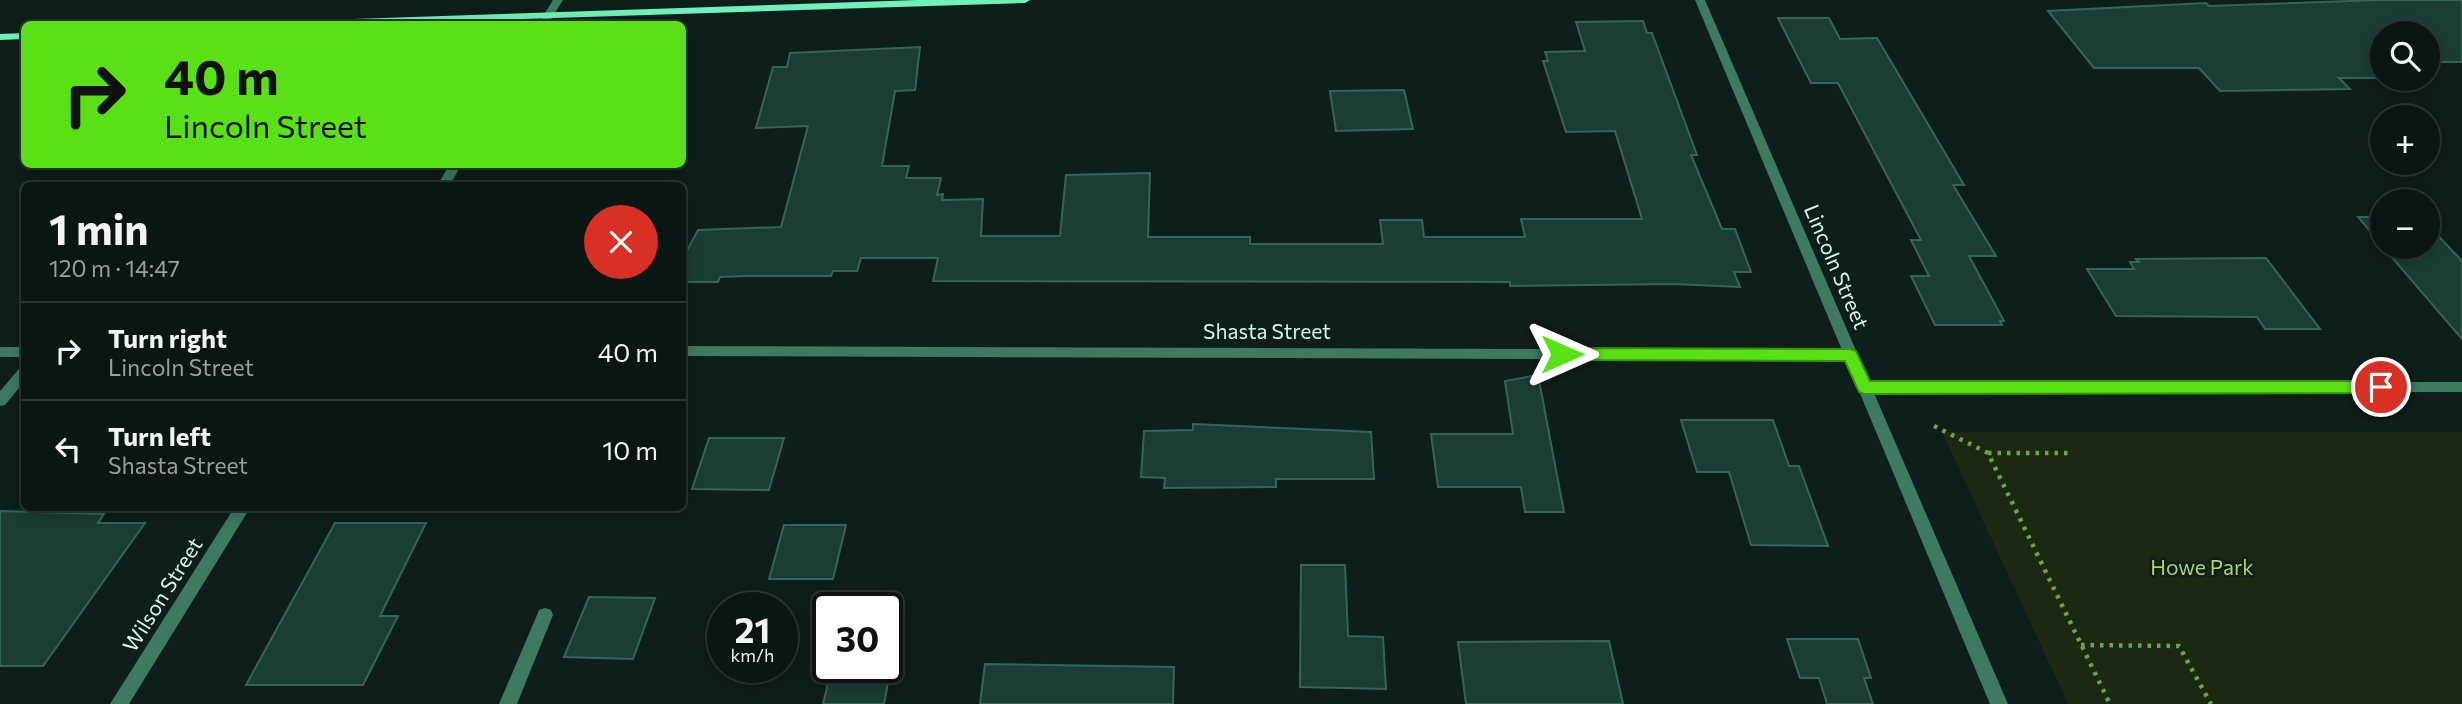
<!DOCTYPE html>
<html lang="en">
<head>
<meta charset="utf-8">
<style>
  body { margin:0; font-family:Commissioner,sans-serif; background:#182322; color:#f1f3f6; height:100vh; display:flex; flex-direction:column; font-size:26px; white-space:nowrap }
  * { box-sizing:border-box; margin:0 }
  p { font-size:23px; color:#999fa0 }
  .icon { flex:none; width:38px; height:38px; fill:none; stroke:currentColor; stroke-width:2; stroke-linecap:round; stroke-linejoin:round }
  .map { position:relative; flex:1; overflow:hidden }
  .details { position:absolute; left:21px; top:182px; width:665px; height:329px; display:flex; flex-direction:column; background:#0a1614; border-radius:10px; box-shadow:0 4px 18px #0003,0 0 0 2px #2a3534 }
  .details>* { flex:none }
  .guide { position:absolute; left:21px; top:21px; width:665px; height:147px; border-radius:10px; box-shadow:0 4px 18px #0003,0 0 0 2px #2a3534; background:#5ae116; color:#111; overflow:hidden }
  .tools { position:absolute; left:2370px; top:21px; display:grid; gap:14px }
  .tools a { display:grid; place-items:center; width:70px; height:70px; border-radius:50%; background:#0a1614; box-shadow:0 4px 18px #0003,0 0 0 2px #2a3534; font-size:35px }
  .speed { position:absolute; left:707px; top:592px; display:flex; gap:14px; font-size:35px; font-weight:700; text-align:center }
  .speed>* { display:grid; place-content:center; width:91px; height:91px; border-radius:50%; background:#0a1614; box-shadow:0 4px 18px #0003,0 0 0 2px #2a3534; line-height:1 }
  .speed small { font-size:18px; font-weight:400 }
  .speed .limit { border:4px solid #111; border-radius:10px; background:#fff; color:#111 }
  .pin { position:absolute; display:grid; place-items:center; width:60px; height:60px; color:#fff; margin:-30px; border:4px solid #fff; border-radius:50%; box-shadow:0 2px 7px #0007 }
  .me { position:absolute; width:77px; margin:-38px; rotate:90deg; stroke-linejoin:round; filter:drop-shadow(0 0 5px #0008) }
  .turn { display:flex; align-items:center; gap:24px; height:147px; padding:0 28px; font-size:32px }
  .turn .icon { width:91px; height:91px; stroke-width:2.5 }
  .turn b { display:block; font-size:49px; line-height:60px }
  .round { display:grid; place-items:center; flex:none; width:74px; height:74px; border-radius:37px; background:#182322 }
  .summary { display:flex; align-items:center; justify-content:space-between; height:119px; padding:0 28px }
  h1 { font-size:42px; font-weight:700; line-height:52px }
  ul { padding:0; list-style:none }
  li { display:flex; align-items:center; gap:21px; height:98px; padding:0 28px; border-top:2px solid #2a3534 }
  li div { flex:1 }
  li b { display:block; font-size:26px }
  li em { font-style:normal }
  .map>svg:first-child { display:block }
  .green { fill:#1c2812 }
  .building { fill:#1c3d36; stroke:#31675a; stroke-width:2 }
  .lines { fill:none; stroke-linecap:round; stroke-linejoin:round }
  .path { stroke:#6fa639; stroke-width:4.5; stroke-dasharray:3.5 6; stroke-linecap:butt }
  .lane { fill:#3e7961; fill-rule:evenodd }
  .street { fill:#3e7961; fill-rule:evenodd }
  .secondary { fill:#70f1bc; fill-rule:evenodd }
  .route { fill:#5ae116; stroke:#3a920e; stroke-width:2 }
  .labels { text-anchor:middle; stroke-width:5; stroke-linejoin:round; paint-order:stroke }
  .street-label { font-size:21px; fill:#d0faed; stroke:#0e1e1a }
  .park-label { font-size:21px; fill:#b0d364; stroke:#0e1e1a }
</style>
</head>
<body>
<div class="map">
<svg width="2462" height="704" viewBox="0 0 2462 704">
  <rect width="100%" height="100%" fill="#0e1e1a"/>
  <path class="green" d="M1942,432H2462V704H2068Z"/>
  <g class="building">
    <path d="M2378,0H2462V62H2427V33H2382V78H2339L2350,89L2220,91L2199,68H2094L2048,11L2206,3L2209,6Z"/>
    <path d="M1778,18H1829L1840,39L1877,38L1964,185H1953L1996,256H1969L2004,321H2000L2002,325H1935L1911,276H1929L1911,240H1921L1838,83H1811Z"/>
    <path d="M1643,21L1647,33H1652L1697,155H1691L1722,229H1735L1751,272H1734L1740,287L1674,284L1510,286V282L933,281L938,258H861L857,271H833L831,276H746L720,277L718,282H682V260L698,230L781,227L808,126L756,128L773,67H787L790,53L920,47L915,90L895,91L882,166H909L906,178H941L937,195L943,194L942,200L983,199L981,236H1060L1066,175L1150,173L1148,237H1250V244H1383L1380,220H1422L1424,237H1525L1521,219H1642L1615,131L1566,132L1543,61H1548L1545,52L1585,51L1576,22Z"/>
    <path d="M1404,90L1413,129L1336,131L1330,91Z"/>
    <path d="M2358,217H2382V245Z"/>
    <path d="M2427,224L2462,261V339L2383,247H2427Z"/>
    <path d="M2266,258L2320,329H2265L2257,317L2116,316L2087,269H2134L2130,262H2139L2136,259Z"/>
    <path d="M1538,375L1564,512H1525L1521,487H1438L1431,434H1513L1505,381Z"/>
    <path d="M1681,420H1773L1789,466H1799L1828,546L1751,545L1729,472H1697Z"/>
    <path d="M1193,424L1371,432L1374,479H1276V487L1164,488L1165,478L1141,477L1144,431L1193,430Z"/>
    <path d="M709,438H784L769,490L692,489Z"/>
    <path d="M0,511L104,514L98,523H145L43,666H0Z"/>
    <path d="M335,523H426L380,616H398L363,685H246Z"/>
    <path d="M784,525H846L833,579H769Z"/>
    <path d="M1301,565H1345L1348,636L1383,637L1386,689L1300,687Z"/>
    <path d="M589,597L655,598L633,659L564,657Z"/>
    <path d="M1787,639H1858L1871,678H1864L1873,704H1827L1819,678H1800Z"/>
    <path d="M1609,641L1623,704H1466L1458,642Z"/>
    <path d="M985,664L1174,667L1173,704H980Z"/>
    <path d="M832,667H891L884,704H823Z"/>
  </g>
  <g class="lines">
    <g class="path">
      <path d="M1934,426L1988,453L2110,704"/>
      <path d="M1988,453H2071"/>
      <path d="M2081,645L2179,646L2211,704"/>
    </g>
    <g class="lane">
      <path d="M24,368V382L5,405L0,406V391L19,369Z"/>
      <path d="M545,608L551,610L553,615L517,704H499L537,615L539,610Z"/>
    </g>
    <g class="street">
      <path d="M553,0H563L548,24H538Z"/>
      <path d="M1695,0H1705L1870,383L2462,382V392L1874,393L2008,704H1990L1846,360L682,356V346L1842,350Z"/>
      <path d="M450,164H462L449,186H437Z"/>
      <rect x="0" y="347" width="24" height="10"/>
      <path d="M234,508H250L129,704H110Z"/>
    </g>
    <g class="secondary">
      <path d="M917,0H1030L1025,3L364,24H289L294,21Z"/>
      <path d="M24,33V39L0,40V34Z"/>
    </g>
  </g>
  <path class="route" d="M1562,348L1850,349L1856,351L1870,381H2381L2389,387L2381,393L1864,394L1859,392L1845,361L1562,360L1554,354Z"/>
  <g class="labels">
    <g class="street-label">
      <text transform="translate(1836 267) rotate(67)" y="7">Lincoln Street</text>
      <text x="1267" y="339">Shasta Street</text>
      <text transform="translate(163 595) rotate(-58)" y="7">Wilson Street</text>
    </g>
    <g class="park-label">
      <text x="2202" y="575">Howe Park</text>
    </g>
  </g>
</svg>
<div class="tools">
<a><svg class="icon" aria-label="search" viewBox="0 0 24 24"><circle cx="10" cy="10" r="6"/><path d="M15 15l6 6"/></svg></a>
<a>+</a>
<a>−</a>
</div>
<div class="speed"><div>21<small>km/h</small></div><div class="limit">30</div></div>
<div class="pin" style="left:2381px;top:387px;background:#d93025"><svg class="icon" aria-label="arrive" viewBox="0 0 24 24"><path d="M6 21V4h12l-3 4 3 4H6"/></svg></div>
<svg class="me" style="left:1562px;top:354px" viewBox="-20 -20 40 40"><path d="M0-17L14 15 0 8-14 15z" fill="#5ae116" stroke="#fff" stroke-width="4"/></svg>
<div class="guide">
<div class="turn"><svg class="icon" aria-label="right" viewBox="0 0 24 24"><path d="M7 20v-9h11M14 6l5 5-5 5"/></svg><div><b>40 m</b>Lincoln Street</div></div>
</div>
<section class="details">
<div class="summary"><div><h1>1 min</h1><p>120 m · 14:47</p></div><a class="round" style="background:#d93025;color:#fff"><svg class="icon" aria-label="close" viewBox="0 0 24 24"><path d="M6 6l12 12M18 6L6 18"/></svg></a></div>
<ul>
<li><svg class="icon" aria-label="right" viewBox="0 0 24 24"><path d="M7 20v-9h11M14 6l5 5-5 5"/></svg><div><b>Turn right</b><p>Lincoln Street</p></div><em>40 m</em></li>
<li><svg class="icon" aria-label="left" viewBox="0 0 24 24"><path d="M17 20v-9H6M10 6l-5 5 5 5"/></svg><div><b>Turn left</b><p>Shasta Street</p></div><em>10 m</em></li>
</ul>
</section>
</div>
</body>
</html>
